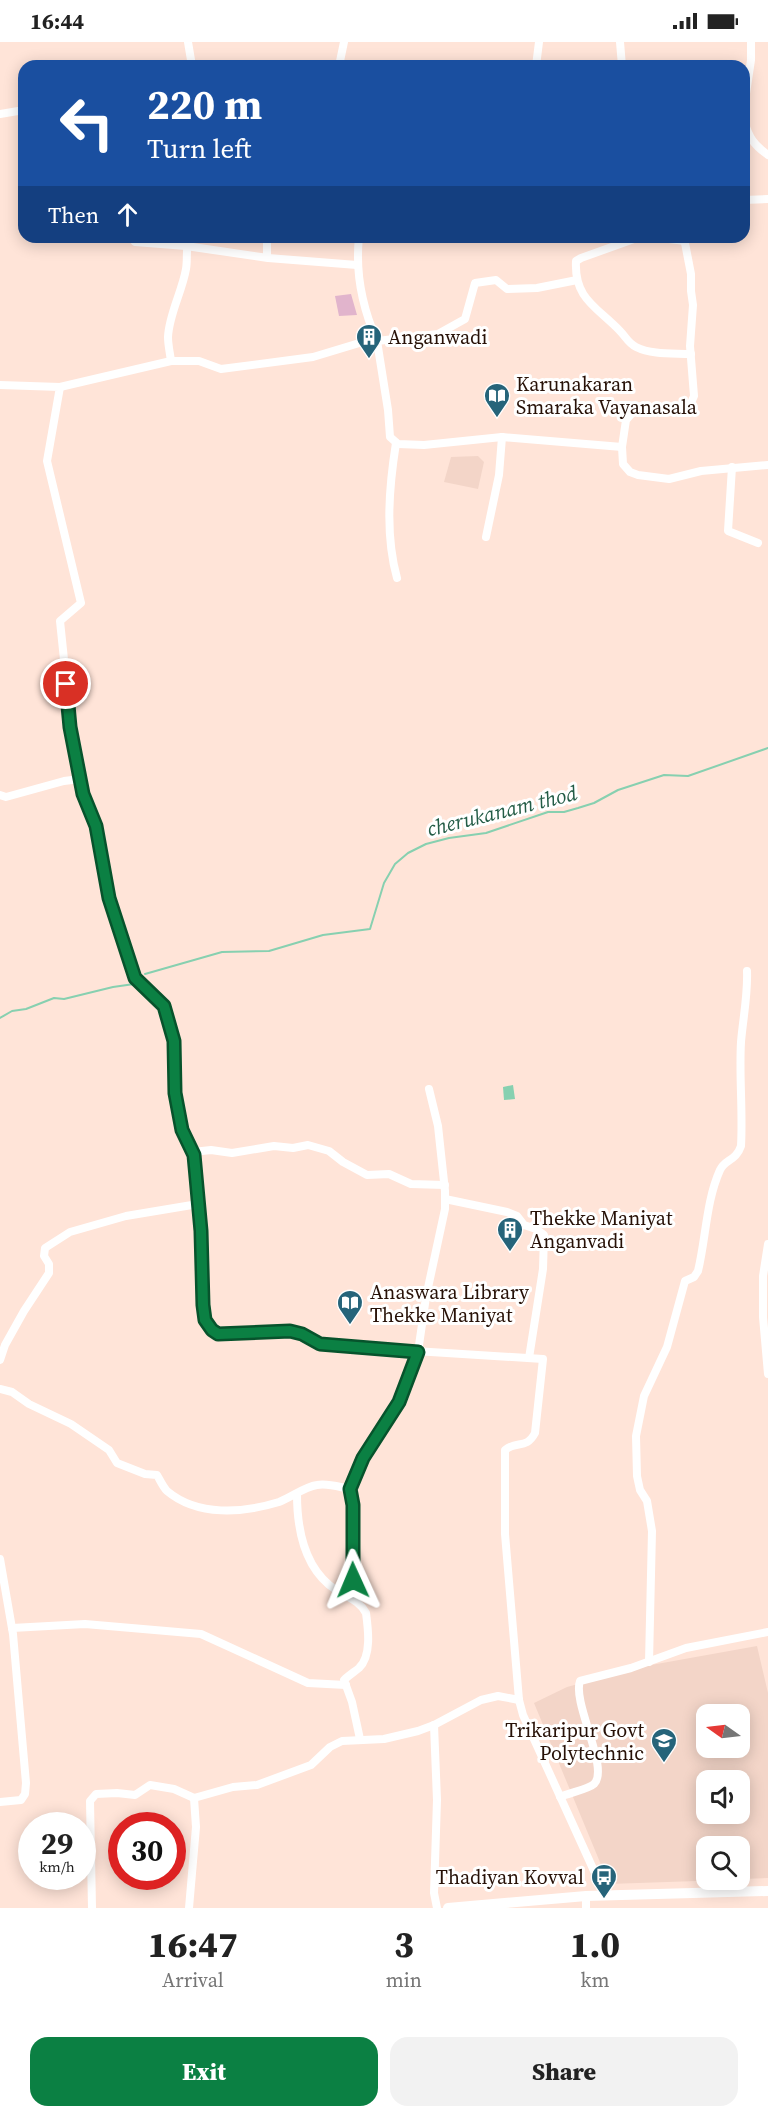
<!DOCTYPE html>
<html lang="en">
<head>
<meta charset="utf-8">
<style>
  body { margin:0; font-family:"Source Serif 4",serif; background:#f2f2f2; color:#222; height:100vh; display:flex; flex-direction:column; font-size:22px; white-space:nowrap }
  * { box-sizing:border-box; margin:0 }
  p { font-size:20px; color:#767676 }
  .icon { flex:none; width:33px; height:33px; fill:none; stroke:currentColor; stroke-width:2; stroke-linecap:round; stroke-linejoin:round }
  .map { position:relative; height:1866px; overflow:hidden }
  .sheet { display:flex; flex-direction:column; background:#fff; flex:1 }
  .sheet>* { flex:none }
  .hud { position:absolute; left:18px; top:18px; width:732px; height:183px; border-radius:18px; box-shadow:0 3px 15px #0003; background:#1a4fa0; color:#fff; overflow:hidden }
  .needle { width:39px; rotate:284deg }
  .tools { position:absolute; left:696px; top:1662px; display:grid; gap:12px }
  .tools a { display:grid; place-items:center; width:54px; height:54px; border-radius:12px; background:#fff; box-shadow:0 3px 15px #0003; font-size:30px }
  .speed { position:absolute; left:18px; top:1770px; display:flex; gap:12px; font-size:30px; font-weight:700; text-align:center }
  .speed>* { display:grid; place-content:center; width:78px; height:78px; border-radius:50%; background:#fff; box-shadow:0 3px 15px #0003; line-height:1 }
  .speed small { font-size:15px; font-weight:400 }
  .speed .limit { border:9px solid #d22; background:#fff; color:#111 }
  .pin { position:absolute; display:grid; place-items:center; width:51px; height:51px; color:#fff; margin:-26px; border:3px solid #fff; border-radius:50%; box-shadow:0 2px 6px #0007 }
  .me { position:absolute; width:66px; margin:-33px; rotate:359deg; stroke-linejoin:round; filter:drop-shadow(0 0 4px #0008) }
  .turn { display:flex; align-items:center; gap:21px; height:126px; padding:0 30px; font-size:27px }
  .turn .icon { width:78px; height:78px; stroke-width:2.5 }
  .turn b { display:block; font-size:42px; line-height:51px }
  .then { display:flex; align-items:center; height:57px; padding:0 30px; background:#0003; gap:12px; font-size:22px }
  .eta { display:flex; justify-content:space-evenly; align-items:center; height:102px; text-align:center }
  .eta b { font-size:36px; font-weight:800; line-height:42px }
  .button { display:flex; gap:12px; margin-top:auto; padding:12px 30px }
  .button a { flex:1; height:69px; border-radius:18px; background:#0b8043; color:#fff; font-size:24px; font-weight:800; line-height:69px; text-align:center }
  .button a+a { background:#f2f2f2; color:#222 }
  .status { display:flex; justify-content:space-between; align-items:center; height:42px; padding:0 30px; background:#fff; direction:ltr }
  .status svg { height:16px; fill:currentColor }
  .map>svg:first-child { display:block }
  .built { fill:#f3d5c8; fill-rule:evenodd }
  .green { fill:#e1b4cc }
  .water { fill:#87d0b0 }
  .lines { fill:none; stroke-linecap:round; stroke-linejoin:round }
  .stream { stroke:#87d0b0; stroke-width:2 }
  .minor { stroke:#fff; stroke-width:8 }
  .secondary { stroke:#fff; stroke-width:10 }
  .route-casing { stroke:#07532c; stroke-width:15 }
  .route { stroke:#0b8043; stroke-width:10 }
  .labels { text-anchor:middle; stroke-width:6; stroke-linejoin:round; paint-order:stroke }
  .poi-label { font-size:20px; fill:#271107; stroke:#fff; text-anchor:start }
  .water-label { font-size:21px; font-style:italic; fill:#235c46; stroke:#fff }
</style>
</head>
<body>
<div class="status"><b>16:44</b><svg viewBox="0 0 49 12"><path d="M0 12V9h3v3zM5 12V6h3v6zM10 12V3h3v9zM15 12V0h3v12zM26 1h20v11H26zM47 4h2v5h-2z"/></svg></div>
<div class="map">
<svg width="768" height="1866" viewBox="0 0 768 1866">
  <rect width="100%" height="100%" fill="#ffe4d8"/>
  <g class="built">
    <path d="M478,414L484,420L478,447L444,440L451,415Z"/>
    <path d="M757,1604L768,1651V1836L740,1837V1804H706V1838H726L609,1842L534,1661L567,1645L640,1625ZM706,1672H740V1706H706ZM706,1738H740V1772H706Z"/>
  </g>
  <path class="green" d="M351,252L357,273L339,274L335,254Z"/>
  <path class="water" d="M513,1043L515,1057L504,1058L503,1045Z"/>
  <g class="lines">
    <g class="stream">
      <path d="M145,932L222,910L269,909L323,893L370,887L384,841L395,822L408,811L426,802L449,796L486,791L548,770H564L578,766L594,761L618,748L664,733L688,734L768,706"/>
      <path d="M0,976L12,969L26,967L54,956L64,957L113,945L134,942"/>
    </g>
    <g class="minor">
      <path d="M188,0L192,24"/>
      <path d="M620,0L622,24"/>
      <path d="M339,24L344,0"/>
      <path d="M536,24L539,0"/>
      <path d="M744,65L751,18V0"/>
      <path d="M0,72L24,68"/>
      <path d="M744,79C749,96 754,103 768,113"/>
      <path d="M744,158L768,157"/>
      <path d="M131,195L135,200L186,204L268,216L357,223"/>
      <path d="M359,195C355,232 362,265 377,299L438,292L465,277L475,241L496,238L507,247L537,246L577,238"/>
      <path d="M685,199L653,195L634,197L581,216L576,219C574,257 597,265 620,289C626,295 628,301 636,305C652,313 673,311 691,312"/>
      <path d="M267,215V195"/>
      <path d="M171,319C170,311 168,303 168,295C169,272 182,250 186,227C188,216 185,206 190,195"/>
      <path d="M0,343L60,345L47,419L81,561L60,579L71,685L83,752L96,784L109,857L135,935L164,964L174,999L175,1051L182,1088L194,1113L198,1162L126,1174L70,1190L45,1206L44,1214L49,1222V1231L24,1269L5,1303L0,1318"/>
      <path d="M60,345L171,319H199L221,327L313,315L366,299H377L388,368L390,395L398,402L424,403L502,395L622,405L623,422L630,430L638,433L669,437L701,429L768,423"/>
      <path d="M396,401C389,445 385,493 397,536"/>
      <path d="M622,405L626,378L633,370L642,367L674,368L691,361L694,354L690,304L693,263L691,249V232L684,196"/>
      <path d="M732,425L728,489L758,501"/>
      <path d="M486,495L499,433L502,395"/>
      <path d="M0,753L6,755L64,739L80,737"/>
      <path d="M193,1110L211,1108L232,1111L274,1104L293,1106L308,1103L329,1109L343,1120L367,1133L389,1132L411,1142L445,1143"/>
      <path d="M445,1157L507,1170L517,1174L524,1183L536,1187L544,1193L543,1227L529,1316"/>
      <path d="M198,1162L205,1278L212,1288L218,1292L295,1290L320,1302L335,1304L543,1317L535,1391C526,1408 517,1398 505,1408V1492L519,1658L523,1673L605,1853"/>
      <path d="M768,1202L763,1234V1275L768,1332"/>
      <path d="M0,1347L12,1350L29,1362L71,1382L109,1408L117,1421L145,1432L157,1433C160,1438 163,1445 167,1449C198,1475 243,1471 279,1460C292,1455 304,1445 317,1443C328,1441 339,1445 350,1447L353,1463V1552L355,1558"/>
      <path d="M350,1447L363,1416L399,1360L418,1310L426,1255L445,1167V1149L438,1084L429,1047"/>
      <path d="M297,1452C297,1488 304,1527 336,1548C348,1556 359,1558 366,1571C368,1586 372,1614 359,1626C354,1630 348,1634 344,1638L352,1660L360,1697"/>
      <path d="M0,1517L13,1592L26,1741L25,1752L21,1758L0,1760"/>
      <path d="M12,1586L85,1582L201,1592L308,1641L346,1643"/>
      <path d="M649,1620L652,1489L647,1459L640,1448L637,1434L636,1394L644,1354L667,1305L685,1239L694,1235L698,1229C706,1196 706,1159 720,1128C725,1117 736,1119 741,1104C743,1069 739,1034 741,1000C743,976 748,953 747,929"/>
      <path d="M434,1683L437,1758L434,1851L437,1866"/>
      <path d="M560,1755C569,1751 589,1747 594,1742C610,1727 572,1661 580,1639L631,1626L686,1606L768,1590"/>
      <path d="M92,1866L90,1759L96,1752L117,1751L135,1753L150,1743L174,1747L194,1756"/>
      <path d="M189,1866L196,1785L194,1756L233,1745L257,1743L311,1723L330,1705L342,1699L384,1697L418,1689L434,1683L481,1658L498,1654L519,1658"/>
      <path d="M586,1866V1854"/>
    </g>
    <path class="secondary" d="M448,1866L586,1854L768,1849"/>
  </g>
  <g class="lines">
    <defs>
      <path id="route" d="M66,642L70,685L83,752L96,784L109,856L135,936L164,964L174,999L175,1051L182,1088L194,1113L201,1189L203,1263L205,1278L212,1288L218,1292L290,1289L302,1292L320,1302L418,1310L399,1360L363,1416L350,1447L353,1463V1538"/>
    </defs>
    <use href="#route" class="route-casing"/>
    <use href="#route" class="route"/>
  </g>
  <defs>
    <symbol id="building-pin" viewBox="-11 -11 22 30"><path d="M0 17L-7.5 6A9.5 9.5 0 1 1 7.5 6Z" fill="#26647a" stroke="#fff"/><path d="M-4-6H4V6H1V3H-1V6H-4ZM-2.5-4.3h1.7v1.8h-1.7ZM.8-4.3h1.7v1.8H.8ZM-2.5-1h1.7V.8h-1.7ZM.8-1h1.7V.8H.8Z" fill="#fff"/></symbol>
    <symbol id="library-pin" viewBox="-11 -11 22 30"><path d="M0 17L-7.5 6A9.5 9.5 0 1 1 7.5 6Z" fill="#26647a" stroke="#fff"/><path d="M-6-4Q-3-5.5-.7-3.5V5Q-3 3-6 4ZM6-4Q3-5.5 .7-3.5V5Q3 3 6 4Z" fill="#fff"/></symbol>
    <symbol id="university-pin" viewBox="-11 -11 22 30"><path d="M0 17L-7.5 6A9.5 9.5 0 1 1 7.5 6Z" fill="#26647a" stroke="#fff"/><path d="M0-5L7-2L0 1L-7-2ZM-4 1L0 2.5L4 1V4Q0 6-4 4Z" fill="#fff"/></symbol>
    <symbol id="bus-pin" viewBox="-11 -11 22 30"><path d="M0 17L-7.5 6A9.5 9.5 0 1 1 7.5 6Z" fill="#26647a" stroke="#fff"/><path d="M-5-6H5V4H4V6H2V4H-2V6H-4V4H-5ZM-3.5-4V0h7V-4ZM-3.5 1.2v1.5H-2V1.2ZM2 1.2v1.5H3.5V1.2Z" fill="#fff"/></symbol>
  </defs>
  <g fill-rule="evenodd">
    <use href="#building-pin" x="354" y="280" width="30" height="40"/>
    <use href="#library-pin" x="482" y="339" width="30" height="40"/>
    <use href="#building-pin" x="495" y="1173" width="30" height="40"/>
    <use href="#library-pin" x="335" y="1246" width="30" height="40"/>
    <use href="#university-pin" x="649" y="1684" width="30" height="40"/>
    <use href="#bus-pin" x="589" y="1820" width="30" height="40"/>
  </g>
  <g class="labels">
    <g class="poi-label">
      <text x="388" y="302">Anganwadi</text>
      <text x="516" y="349">Karunakaran<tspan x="516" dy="23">Smaraka Vayanasala</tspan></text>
      <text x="530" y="1183">Thekke Maniyat<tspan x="530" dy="23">Anganvadi</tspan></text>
      <text x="370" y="1257">Anaswara Library<tspan x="370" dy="23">Thekke Maniyat</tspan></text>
      <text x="644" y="1695" text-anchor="end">Trikaripur Govt<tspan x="644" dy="23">Polytechnic</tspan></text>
      <text x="584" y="1842" text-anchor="end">Thadiyan Kovval</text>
    </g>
    <g class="water-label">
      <text transform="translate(502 769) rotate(-14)" y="7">cherukanam thod</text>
    </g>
  </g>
</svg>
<div class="tools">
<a><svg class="needle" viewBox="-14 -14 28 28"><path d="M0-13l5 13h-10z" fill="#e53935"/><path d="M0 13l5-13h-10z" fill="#767676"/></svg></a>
<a><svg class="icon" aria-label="sound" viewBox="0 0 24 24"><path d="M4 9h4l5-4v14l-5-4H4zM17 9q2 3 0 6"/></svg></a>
<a><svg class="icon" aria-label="search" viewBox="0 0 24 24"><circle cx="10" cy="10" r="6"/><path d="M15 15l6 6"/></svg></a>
</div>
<div class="speed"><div>29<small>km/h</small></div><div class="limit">30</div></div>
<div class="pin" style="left:66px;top:642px;background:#d93025"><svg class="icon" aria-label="arrive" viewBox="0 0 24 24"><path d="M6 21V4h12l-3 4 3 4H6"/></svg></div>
<svg class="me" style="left:353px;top:1538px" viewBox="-20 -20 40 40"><path d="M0-17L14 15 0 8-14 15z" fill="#0b8043" stroke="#fff" stroke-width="4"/></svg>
<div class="hud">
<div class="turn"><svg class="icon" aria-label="left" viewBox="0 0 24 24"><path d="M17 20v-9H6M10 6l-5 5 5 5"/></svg><div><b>220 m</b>Turn left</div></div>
<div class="then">Then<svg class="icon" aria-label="ahead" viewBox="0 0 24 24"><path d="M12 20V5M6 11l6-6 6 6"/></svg></div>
</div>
</div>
<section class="sheet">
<div class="eta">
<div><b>16:47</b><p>Arrival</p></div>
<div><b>3</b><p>min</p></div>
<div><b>1.0</b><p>km</p></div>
</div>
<div class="button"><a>Exit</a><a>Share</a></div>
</section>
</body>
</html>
